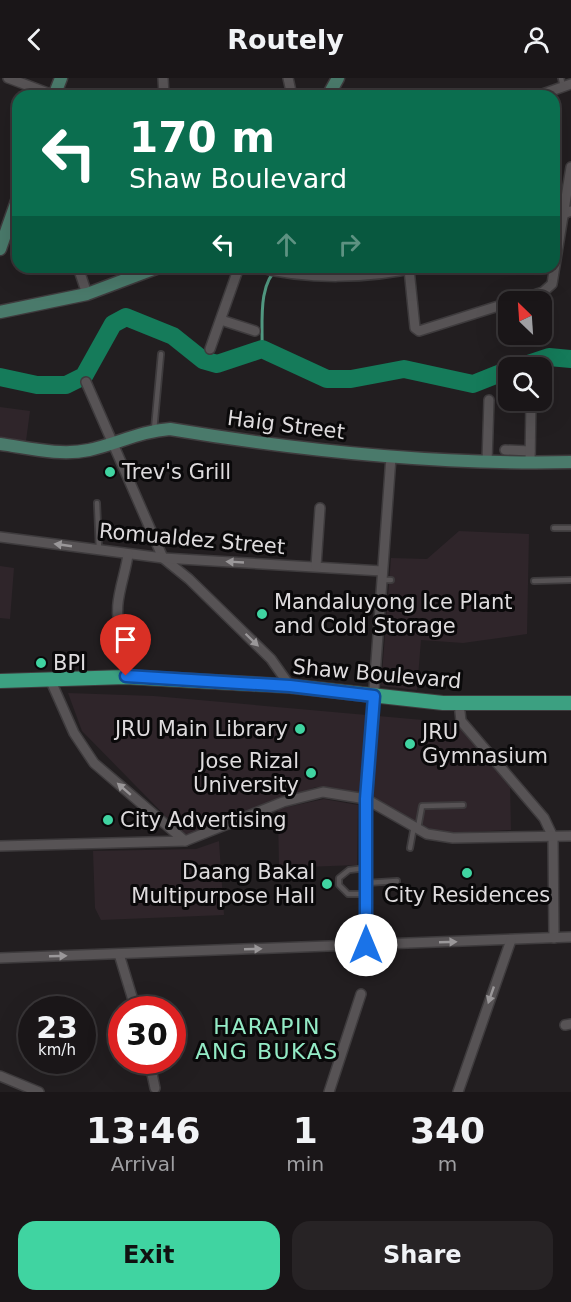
<!DOCTYPE html>
<html lang="en">
<head>
<meta charset="utf-8">
<style>
  body { margin:0; font-family:"DejaVu Sans",sans-serif; background:#272325; color:#f1f3f6; height:100vh; display:flex; flex-direction:column; font-size:22px; white-space:nowrap }
  * { box-sizing:border-box; margin:0 }
  p { font-size:20px; color:#9f9fa2 }
  .icon { flex:none; width:33px; height:33px; fill:none; stroke:currentColor; stroke-width:2; stroke-linecap:round; stroke-linejoin:round }
  .map { position:relative; height:1014px; overflow:hidden }
  .drawer { display:flex; flex-direction:column; background:#1a1618; flex:1 }
  .drawer>* { flex:none }
  .guide { position:absolute; left:12px; top:12px; width:548px; height:183px; border-radius:18px; box-shadow:0 6px 24px #0002,0 0 0 2px #383537; background:#0b6e4f; color:#fff; overflow:hidden }
  .needle { width:39px; rotate:335deg }
  .fabs { position:absolute; left:498px; top:213px; display:grid; gap:12px }
  .fabs a { display:grid; place-items:center; width:54px; height:54px; border-radius:12px; background:#1a1618; box-shadow:0 6px 24px #0002,0 0 0 2px #383537; font-size:30px }
  .speed { position:absolute; left:18px; top:918px; display:flex; gap:12px; font-size:30px; font-weight:700; text-align:center }
  .speed>* { display:grid; place-content:center; width:78px; height:78px; border-radius:50%; background:#1a1618; box-shadow:0 6px 24px #0002,0 0 0 2px #383537; line-height:1 }
  .speed small { font-size:15px; font-weight:400 }
  .speed .limit { border:9px solid #d22; background:#fff; color:#111 }
  .pin { position:absolute; display:grid; place-items:center; width:51px; height:51px; color:#fff; margin:-62px -26px; border-radius:50% 50% 50% 0; rotate:-45deg; box-shadow:0 0 6px #0007 }
  .pin .icon { rotate:45deg }
  .me { position:absolute; width:66px; margin:-33px; rotate:0deg; stroke-linejoin:round; filter:drop-shadow(0 0 4px #0008) }
  .turn { display:flex; align-items:center; gap:21px; height:126px; padding:0 18px; font-size:27px }
  .turn .icon { width:78px; height:78px; stroke-width:2.5 }
  .turn b { display:block; font-size:42px; line-height:51px }
  .lanes { display:flex; align-items:center; height:57px; padding:0 18px; background:#0003; justify-content:center; gap:30px; direction:ltr }
  .lanes .off { opacity:.35 }
  .eta { display:flex; justify-content:space-evenly; align-items:center; height:102px; text-align:center }
  .eta b { font-size:36px; font-weight:800; line-height:42px }
  .button { display:flex; gap:12px; margin-top:auto; padding:12px 18px }
  .button a { flex:1; height:69px; border-radius:18px; background:#40d4a1; color:#111; font-size:24px; font-weight:800; line-height:69px; text-align:center }
  .button a+a { background:#272325; color:#f1f3f6 }
  header { display:flex; justify-content:space-between; align-items:center; height:78px; padding:0 18px; background:#1a1618; font-size:27px; font-weight:800 }
  .map>svg:first-child { display:block }
  .built { fill:#2f252a }
  .lines { fill:none; stroke-linecap:round; stroke-linejoin:round }
  .stream { stroke:#519881; stroke-width:3 }
  .river { stroke:#157b5a; stroke-width:18 }
  .lane-casing { stroke:#3e3b3d; stroke-width:8 }
  .street-casing { stroke:#3e3b3d; stroke-width:12 }
  .secondary-casing { stroke:#3e3b3d; stroke-width:15 }
  .primary-casing { stroke:#3e3b3d; stroke-width:16 }
  .lane { stroke:#575355; stroke-width:4.5 }
  .street { stroke:#575355; stroke-width:9 }
  .secondary { stroke:#4a7a6b; stroke-width:12 }
  .primary { stroke:#3ca081; stroke-width:14 }
  .oneway { fill:#9a9799 }
  .route-casing { stroke:#114b97; stroke-width:15 }
  .route { stroke:#1a73e8; stroke-width:10 }
  .poi-dot { fill:#40d4a1; stroke:#0a090a; stroke-width:2 }
  .labels { text-anchor:middle; stroke-width:6; stroke-linejoin:round; paint-order:stroke }
  .street-label { font-size:21px; fill:#dedbdd; stroke:#0a090a }
  .poi-label { font-size:21px; fill:#dedbdd; stroke:#0a090a; text-anchor:start }
  .neighbourhood-label { font-size:22px; letter-spacing:1.5px; fill:#94ebc6; stroke:#0a090a }
</style>
</head>
<body>
<header><svg class="icon" aria-label="back" viewBox="0 0 24 24"><path d="M15 5l-7 7 7 7"/></svg>Routely<svg class="icon" aria-label="person" viewBox="0 0 24 24"><circle cx="12" cy="8" r="4"/><path d="M4 21q1-7 8-7t8 7"/></svg></header>
<div class="map">
<svg width="571" height="1014" viewBox="0 0 571 1014">
  <rect width="100%" height="100%" fill="#221e20"/>
  <g class="built">
    <path d="M0,329L30,333L26,363L0,359Z"/>
    <path d="M459,453L529,456L527,556L463,565L421,562L417,612L381,608L391,480L427,481Z"/>
    <path d="M0,488L14,490L10,541L0,540Z"/>
    <path d="M68,615L154,618L457,645L510,705L511,752L452,755L432,752L370,719L316,709L185,758L82,653Z"/>
    <path d="M324,721L358,727L357,787L279,790L278,731Z"/>
    <path d="M219,763L224,837L101,842L95,830L93,773L196,771Z"/>
  </g>
  <g class="lines">
    <path class="stream" d="M262,271C263,246 257,206 279,189"/>
    <g class="river">
      <path d="M516,290L549,279L571,281"/>
      <path d="M0,299L37,307H66L84,298L113,246L126,239L173,258L203,282L217,286L262,271L327,301H351L404,291L473,306L508,292"/>
    </g>
    <defs>
      <g id="lane">
        <path d="M561,0L563,9"/>
        <path d="M154,352L161,276"/>
        <path d="M97,425L99,472"/>
        <path d="M554,450H571"/>
        <path d="M381,502H391"/>
        <path d="M534,503L571,502"/>
        <path d="M418,750L422,728L463,727"/>
        <path d="M410,770L414,748"/>
        <path d="M366,805L397,803"/>
        <path d="M366,816H348L339,807V800L349,792L366,790"/>
      </g>
      <g id="street">
        <path d="M8,0L56,18"/>
        <path d="M163,0L164,18"/>
        <path d="M288,0L292,18"/>
        <path d="M537,18L571,6"/>
        <path d="M554,140L571,133"/>
        <path d="M78,189L87,216"/>
        <path d="M257,189C305,202 370,201 419,189"/>
        <path d="M409,191L415,250L419,253L508,225"/>
        <path d="M514,224L543,214L552,206L571,89"/>
        <path d="M221,242L255,253"/>
        <path d="M210,271L239,189"/>
        <path d="M86,304L163,480L189,501L271,581L290,608"/>
        <path d="M505,372L530,373"/>
        <path d="M487,384L489,322"/>
        <path d="M530,385L531,322"/>
        <path d="M0,459L163,480L382,493"/>
        <path d="M316,488L320,430"/>
        <path d="M123,553C109,533 126,498 128,476"/>
        <path d="M50,601L74,655L94,685L185,763"/>
        <path d="M459,625L461,643L544,740L553,759L554,860"/>
        <path d="M0,768L185,763L283,724L323,714L366,721L427,756L453,760L571,758"/>
        <path d="M366,868V721L391,379"/>
        <path d="M119,876L136,932"/>
        <path d="M0,880L571,859"/>
        <path d="M565,947L571,946"/>
        <path d="M149,982L155,1010"/>
        <path d="M0,998L39,1014"/>
        <path d="M329,1014L361,916"/>
        <path d="M458,1014L511,862"/>
      </g>
      <g id="secondary">
        <path d="M54,18L61,0"/>
        <path d="M328,18L338,0"/>
        <path d="M0,171L18,120"/>
        <path d="M0,234L87,216L159,189"/>
        <path d="M0,366C29,370 60,378 89,372C117,366 141,353 170,351C302,373 437,387 571,384"/>
      </g>
      <path id="primary" d="M0,603L126,599L290,608L443,625H571"/>
    </defs>
    <use href="#lane" class="lane-casing"/>
    <use href="#street" class="street-casing"/>
    <use href="#secondary" class="secondary-casing"/>
    <use href="#primary" class="primary-casing"/>
    <use href="#lane" class="lane"/>
    <use href="#street" class="street"/>
    <use href="#secondary" class="secondary"/>
    <use href="#primary" class="primary"/>
  </g>
  <defs><path id="oneway-solid" d="M-6-.8H1V-3.2L6.5 0L1 3.2V.8H-6Z" transform="scale(1.5)"/></defs>
  <g class="oneway">
    <use href="#oneway-solid" transform="translate(63 467) rotate(-172)"/>
    <use href="#oneway-solid" transform="translate(235 484) rotate(-177)"/>
    <use href="#oneway-solid" transform="translate(252 562) rotate(44)"/>
    <use href="#oneway-solid" transform="translate(124 711) rotate(-139)"/>
    <use href="#oneway-solid" transform="translate(448 864) rotate(-2)"/>
    <use href="#oneway-solid" transform="translate(253 871) rotate(-2)"/>
    <use href="#oneway-solid" transform="translate(58 878) rotate(-2)"/>
    <use href="#oneway-solid" transform="translate(491 917) rotate(109)"/>
  </g>
  <g class="lines">
    <defs>
      <path id="route" d="M126,598L290,608L374,618L366,721V867"/>
    </defs>
    <use href="#route" class="route-casing"/>
    <use href="#route" class="route"/>
  </g>
  <g class="poi-dot">
    <circle cx="110" cy="394" r="6"/>
    <circle cx="262" cy="536" r="6"/>
    <circle cx="41" cy="585" r="6"/>
    <circle cx="300" cy="651" r="6"/>
    <circle cx="410" cy="666" r="6"/>
    <circle cx="311" cy="695" r="6"/>
    <circle cx="108" cy="742" r="6"/>
    <circle cx="467" cy="795" r="6"/>
    <circle cx="327" cy="806" r="6"/>
  </g>
  <g class="labels">
    <g class="street-label">
      <text transform="translate(286 347) rotate(7)" y="7">Haig Street</text>
      <text transform="translate(192 461) rotate(5)" y="7">Romualdez Street</text>
      <text transform="translate(377 596) rotate(5)" y="7">Shaw Boulevard</text>
    </g>
    <g class="poi-label">
      <text x="122" y="401">Trev's Grill</text>
      <text x="274" y="531">Mandaluyong Ice Plant<tspan x="274" dy="24">and Cold Storage</tspan></text>
      <text x="53" y="592">BPI</text>
      <text x="288" y="658" text-anchor="end">JRU Main Library</text>
      <text x="422" y="661">JRU<tspan x="422" dy="24">Gymnasium</tspan></text>
      <text x="299" y="690" text-anchor="end">Jose Rizal<tspan x="299" dy="24">University</tspan></text>
      <text x="120" y="749">City Advertising</text>
      <text x="315" y="801" text-anchor="end">Daang Bakal<tspan x="315" dy="24">Multipurpose Hall</tspan></text>
      <text x="467" y="824" text-anchor="middle">City Residences</text>
    </g>
    <g class="neighbourhood-label">
      <text x="267" y="956">HARAPIN<tspan x="267" dy="25">ANG BUKAS</tspan></text>
    </g>
  </g>
</svg>
<div class="fabs">
<a><svg class="needle" viewBox="-14 -14 28 28"><path d="M0-13l5 13h-10z" fill="#e53935"/><path d="M0 13l5-13h-10z" fill="#9f9fa2"/></svg></a>
<a><svg class="icon" aria-label="search" viewBox="0 0 24 24"><circle cx="10" cy="10" r="6"/><path d="M15 15l6 6"/></svg></a>
</div>
<div class="speed"><div>23<small>km/h</small></div><div class="limit">30</div></div>
<div class="pin" style="left:126px;top:598px;background:#d93025"><svg class="icon" aria-label="arrive" viewBox="0 0 24 24"><path d="M6 21V4h12l-3 4 3 4H6"/></svg></div>
<svg class="me" style="left:366px;top:867px" viewBox="-20 -20 40 40"><circle r="19" fill="#fff"/><path d="M0-13L10 11 0 6-10 11z" fill="#1a73e8"/></svg>
<div class="guide">
<div class="turn"><svg class="icon" aria-label="left" viewBox="0 0 24 24"><path d="M17 20v-9H6M10 6l-5 5 5 5"/></svg><div><b>170 m</b>Shaw Boulevard</div></div>
<div class="lanes"><svg class="icon" aria-label="left" viewBox="0 0 24 24"><path d="M17 20v-9H6M10 6l-5 5 5 5"/></svg><svg class="icon off" aria-label="ahead" viewBox="0 0 24 24"><path d="M12 20V5M6 11l6-6 6 6"/></svg><svg class="icon off" aria-label="right" viewBox="0 0 24 24"><path d="M7 20v-9h11M14 6l5 5-5 5"/></svg></div>
</div>
</div>
<section class="drawer">
<div class="eta">
<div><b>13:46</b><p>Arrival</p></div>
<div><b>1</b><p>min</p></div>
<div><b>340</b><p>m</p></div>
</div>
<div class="button"><a>Exit</a><a>Share</a></div>
</section>
</body>
</html>
